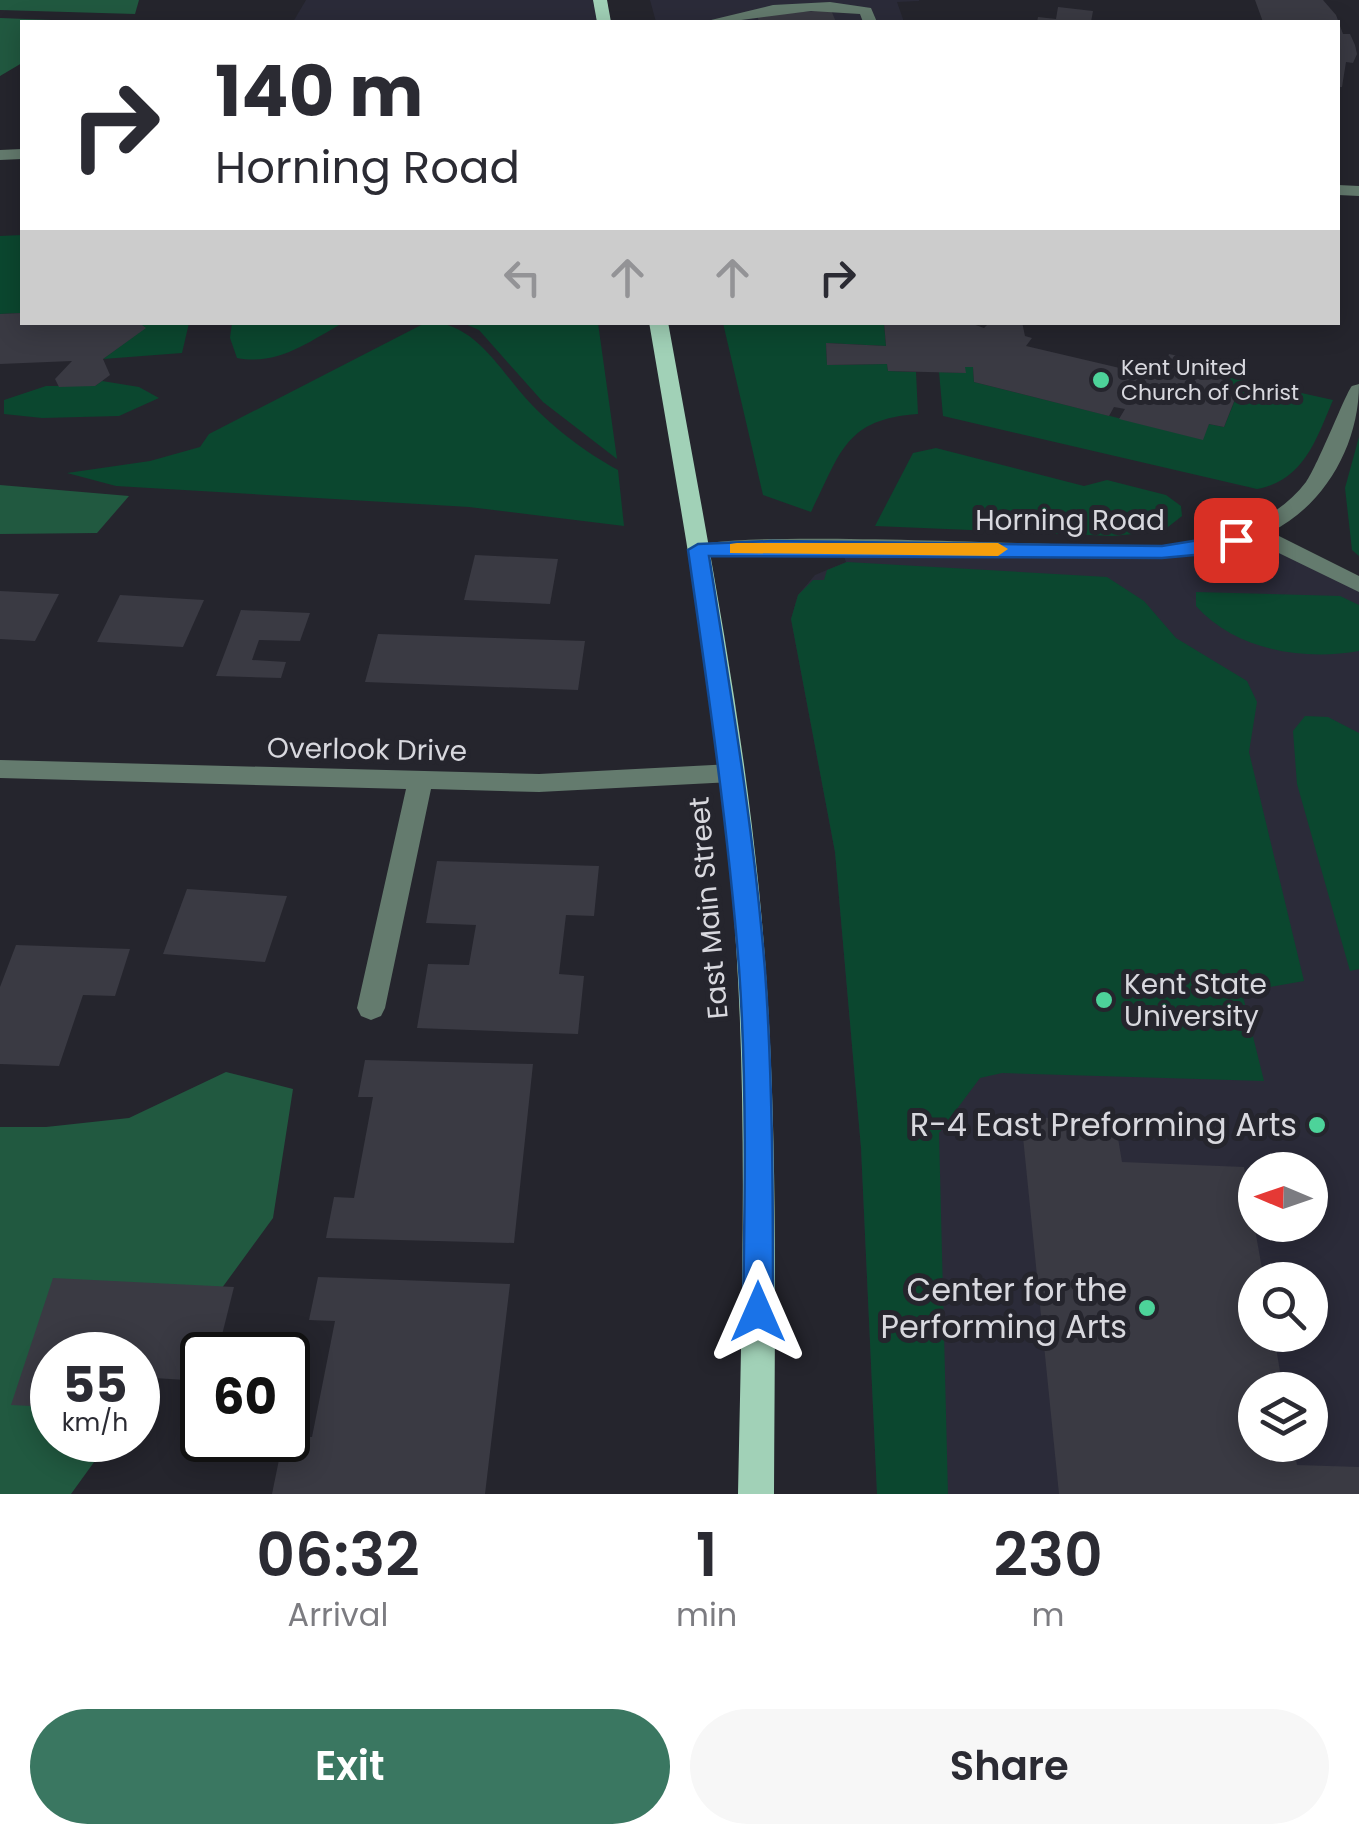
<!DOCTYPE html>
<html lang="en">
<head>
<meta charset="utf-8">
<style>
  body { margin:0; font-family:Poppins,sans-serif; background:#f7f7f7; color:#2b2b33; height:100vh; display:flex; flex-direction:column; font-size:38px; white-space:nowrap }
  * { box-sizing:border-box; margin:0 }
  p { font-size:32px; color:#7c7c81 }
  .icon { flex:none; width:55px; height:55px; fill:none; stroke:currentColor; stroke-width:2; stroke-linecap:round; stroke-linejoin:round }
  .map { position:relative; height:1494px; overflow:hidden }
  .panel { display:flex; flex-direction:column; background:#fff; flex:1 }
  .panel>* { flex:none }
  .banner { position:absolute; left:20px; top:20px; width:1320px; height:305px; border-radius:0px; box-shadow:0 5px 25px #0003; background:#fff; color:#2b2b33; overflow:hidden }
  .needle { width:65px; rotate:272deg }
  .fabs { position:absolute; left:1238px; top:1152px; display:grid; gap:20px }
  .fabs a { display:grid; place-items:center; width:90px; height:90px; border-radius:50%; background:#fff; box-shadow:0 5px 25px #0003; font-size:50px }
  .speed { position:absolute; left:30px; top:1332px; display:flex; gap:20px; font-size:50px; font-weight:700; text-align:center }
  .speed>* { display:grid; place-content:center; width:130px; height:130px; border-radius:50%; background:#fff; box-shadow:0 5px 25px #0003; line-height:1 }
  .speed small { font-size:25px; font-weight:400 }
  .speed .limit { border:5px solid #111; border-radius:15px; background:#fff; color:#111 }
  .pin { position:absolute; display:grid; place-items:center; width:85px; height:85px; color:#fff; margin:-42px; border-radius:20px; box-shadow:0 5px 15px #0006 }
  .me { position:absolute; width:110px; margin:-55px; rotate:0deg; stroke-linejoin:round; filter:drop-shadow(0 0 8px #0008) }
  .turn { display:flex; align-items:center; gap:35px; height:210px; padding:0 30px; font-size:45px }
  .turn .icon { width:130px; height:130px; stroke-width:2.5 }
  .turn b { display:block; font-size:70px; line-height:85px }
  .lanes { display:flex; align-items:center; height:95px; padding:0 30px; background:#0003; justify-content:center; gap:50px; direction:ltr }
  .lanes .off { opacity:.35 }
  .eta { display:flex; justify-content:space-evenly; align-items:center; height:170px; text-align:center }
  .eta b { font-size:60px; font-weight:600; line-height:70px }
  .button { display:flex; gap:20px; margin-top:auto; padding:20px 30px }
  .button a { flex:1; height:115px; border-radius:60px; background:#3a7761; color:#fff; font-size:40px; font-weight:600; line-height:115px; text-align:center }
  .button a+a { background:#f7f7f7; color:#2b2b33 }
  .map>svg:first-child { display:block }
  .built { fill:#2b2b39; fill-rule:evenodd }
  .green { fill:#0b472f }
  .forest { fill:#215940 }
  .building { fill:#3a3a43 }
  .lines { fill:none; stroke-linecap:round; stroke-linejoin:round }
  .minor { fill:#647b6e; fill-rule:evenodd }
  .major { fill:#a1d1b7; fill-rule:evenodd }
  .route { fill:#1a73e8; stroke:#114b97; stroke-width:2.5 }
  .slow { fill:#f59e0b }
  .poi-dot { fill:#4dd39a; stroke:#25252d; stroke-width:4 }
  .labels { text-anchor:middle; stroke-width:10; stroke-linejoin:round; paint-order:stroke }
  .far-poi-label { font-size:22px; fill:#d8d8de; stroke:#25252d; text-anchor:start }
  .street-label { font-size:28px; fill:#d8d8de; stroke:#25252d }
  .poi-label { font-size:28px; fill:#d8d8de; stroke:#25252d; text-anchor:start }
  .near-poi-label { font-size:32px; fill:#d8d8de; stroke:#25252d; text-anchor:end }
</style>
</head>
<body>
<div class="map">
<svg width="1359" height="1494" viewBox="0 0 1359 1494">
  <rect width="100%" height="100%" fill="#25252d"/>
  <g class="built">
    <path d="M306,0H601L604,22H293Z"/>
    <path d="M650,0H919V1L897,2L904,22H656Z"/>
    <path d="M1257,534L1359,585V1494H877L861,1148L835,852L791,619L798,595L815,575L846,562L841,548L1144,551ZM1255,1170H1310V1225H1255ZM1255,1280H1310V1335H1255ZM1255,1390H1310V1445H1255Z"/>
  </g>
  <g class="green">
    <path d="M22,235V313L0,314V236Z"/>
    <path d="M427,322C477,322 500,372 532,405C555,429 588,454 618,470L624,526L469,507L116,486L67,473L150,461L200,447L209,434Z"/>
    <path d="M138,323H189L182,353L103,359L145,328Z"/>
    <path d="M232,323V322L343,323C308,342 278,366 237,358L230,338Z"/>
    <path d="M463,323H598L617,459L543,402L479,330Z"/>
    <path d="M723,323H884L886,346L826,343L827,365L887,364L888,371L916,372L918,414C845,419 841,452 811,512L763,495Z"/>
    <path d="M965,367H973L974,382L1202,439L1209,424L1224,427L1237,395L1223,391L1229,377L1333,400C1316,440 1304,480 1257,489L943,416L939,372L965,373Z"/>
    <path d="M102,381L139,387L159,398L119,416L42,418L4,414V400L46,386H95Z"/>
    <path d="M1359,437V556L1352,550L1345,488Z"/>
    <path d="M936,448L1084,486L1107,480L1166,495L1181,506L1182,516L1163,531L1113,536L875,526L913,453Z"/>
    <path d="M847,562L1107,577L1144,601L1176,638L1247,681L1257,702L1249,752L1304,981L1242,992L1264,1081L1002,1073L980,1078L939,1133L948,1494H877L861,1148L835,852L791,619L798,595L813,580H824L827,570Z"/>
    <path d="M1196,592L1340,596L1359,605V651C1303,661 1235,650 1196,606Z"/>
    <path d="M1305,716L1328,717L1359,733V969L1350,971L1297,784L1293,731Z"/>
  </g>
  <g class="forest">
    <path d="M0,0H139L135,14L0,10Z"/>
    <path d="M0,18L104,22H22V63L0,76Z"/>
    <path d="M0,485L129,496L97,533L0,534Z"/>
    <path d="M226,1072L293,1089L273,1218L138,1403V1355H52V1440H110L71,1494H0V1127H46L129,1118Z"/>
  </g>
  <g class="building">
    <path d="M1255,0H1323L1336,15L1343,34H1350L1355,45L1357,54L1353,63L1346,62L1342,87H1338V22H1263Z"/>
    <path d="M1058,7L1093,11L1091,22H1037L1038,17L1056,19Z"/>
    <path d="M831,10L836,22H759L757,15Z"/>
    <path d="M22,313V322H138L146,328L103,359L110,375L102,381L95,386L59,387L55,379L72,361L0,364V314Z"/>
    <path d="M884,322H967L984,328L990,322H1022L1025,336L1032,338L1026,346L1141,373L1149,358L1166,362L1169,354L1188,358L1184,366L1229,377L1223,391L1237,394L1224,427L1209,424L1203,440L1119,419L1125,409L1114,407L1109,416L974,382L973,367H965L966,373L888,371L887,364L827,365L826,343L886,346Z"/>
    <path d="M475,555L558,559L550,604L464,600Z"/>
    <path d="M0,591L59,594L35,641L0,639Z"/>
    <path d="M120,595L204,600L183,647L97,642Z"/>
    <path d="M241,610L310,613L300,641L259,640L252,660L286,662L281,678L216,676Z"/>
    <path d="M378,634L585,641L578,690L365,682Z"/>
    <path d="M437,861L599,866L594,916L566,915L559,974L584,976L578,1034L417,1028L428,964L469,965L476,925L426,923Z"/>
    <path d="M187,889L287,896L265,962L163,954Z"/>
    <path d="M16,945L130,949L115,996L83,995L59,1066L0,1064V987Z"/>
    <path d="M365,1060L533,1064L514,1243L326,1238L334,1197L354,1198L373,1097H358Z"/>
    <path d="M1021,1117L1115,1120L1122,1162L1244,1167L1264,1280H1255V1335H1274L1283,1390H1255V1445H1293L1297,1465L1359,1467V1494H1059Z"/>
    <path d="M318,1277L510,1284L485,1494H272L283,1440L288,1436L312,1437L335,1321L309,1320Z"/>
    <path d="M53,1278L234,1287L217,1355H202V1381L138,1377V1355H52V1407L11,1405Z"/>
  </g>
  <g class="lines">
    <g class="minor">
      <path d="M830,2L871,8L877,22H863L860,14L811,11L726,22L711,20L773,5Z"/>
      <path d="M22,149V159L0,160V150Z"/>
      <path d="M1338,185L1359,186V196L1338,195Z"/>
      <path d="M1359,384C1359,444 1326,504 1271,532L1359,576V592L1252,540L1162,559L772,554L698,557L687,550C709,525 1100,550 1164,545C1216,541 1273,525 1306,482C1318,465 1347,390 1352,386C1354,385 1357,385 1359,384Z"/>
      <path d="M0,760L539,774L732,764L741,767L745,773L741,779L732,782L539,792L431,789L385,1008L381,1016L371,1020L361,1016L357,1008L406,789L0,778Z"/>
    </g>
    <g class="major">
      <path d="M593,0H607L611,22H597Z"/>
      <path d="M649,322H668C702,511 740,699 759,890C779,1090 775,1293 774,1494H738C742,1293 749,1091 732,890C716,699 681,511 649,322Z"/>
    </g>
  </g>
  <path class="route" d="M1236,534L1247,540L1244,545L1216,553L1162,558L709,556C731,694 754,831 765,970C773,1084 773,1198 773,1312L769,1322L758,1326L747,1322L743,1312C745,1197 747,1082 739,968C728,828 708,689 688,550L698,544L772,541L1162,546Z"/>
  <path class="slow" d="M737,543H998L1008,549L998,556L730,553V544Z"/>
  <g class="poi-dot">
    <circle cx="1101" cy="380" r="10"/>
    <circle cx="1104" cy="1000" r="10"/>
    <circle cx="1317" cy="1125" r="10"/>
    <circle cx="1147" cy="1308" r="10"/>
  </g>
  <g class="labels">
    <g class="far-poi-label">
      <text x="1121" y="375">Kent United<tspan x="1121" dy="25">Church of Christ</tspan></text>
    </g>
    <g class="street-label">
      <text x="1070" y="530">Horning Road</text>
      <text transform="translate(367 749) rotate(1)" y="10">Overlook Drive</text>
      <text transform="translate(708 908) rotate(-95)" y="10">East Main Street</text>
    </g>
    <g class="poi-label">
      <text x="1124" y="994">Kent State<tspan x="1124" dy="32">University</tspan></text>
    </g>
    <g class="near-poi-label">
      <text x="1297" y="1136">R-4 East Preforming Arts</text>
      <text x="1127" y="1301">Center for the<tspan x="1127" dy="37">Performing Arts</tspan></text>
    </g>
  </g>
</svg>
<div class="fabs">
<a><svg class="needle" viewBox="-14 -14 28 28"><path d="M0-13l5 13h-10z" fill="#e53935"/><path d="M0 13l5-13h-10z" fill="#7c7c81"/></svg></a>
<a><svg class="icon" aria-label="search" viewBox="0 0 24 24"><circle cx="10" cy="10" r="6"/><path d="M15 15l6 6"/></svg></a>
<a><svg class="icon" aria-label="layers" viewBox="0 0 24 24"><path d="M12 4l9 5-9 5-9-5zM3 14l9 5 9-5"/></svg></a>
</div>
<div class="speed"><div>55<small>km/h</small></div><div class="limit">60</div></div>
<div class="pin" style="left:1236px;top:540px;background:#d93025"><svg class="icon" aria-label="arrive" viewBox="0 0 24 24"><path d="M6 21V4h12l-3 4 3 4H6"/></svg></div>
<svg class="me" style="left:758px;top:1312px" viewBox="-20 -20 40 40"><path d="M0-17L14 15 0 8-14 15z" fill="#1a73e8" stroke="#fff" stroke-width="4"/></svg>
<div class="banner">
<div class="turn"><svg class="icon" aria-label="right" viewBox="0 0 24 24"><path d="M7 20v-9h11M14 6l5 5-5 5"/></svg><div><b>140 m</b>Horning Road</div></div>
<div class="lanes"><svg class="icon off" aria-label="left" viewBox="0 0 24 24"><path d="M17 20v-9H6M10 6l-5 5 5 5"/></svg><svg class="icon off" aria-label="ahead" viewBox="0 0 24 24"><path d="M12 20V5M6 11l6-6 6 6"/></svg><svg class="icon off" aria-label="ahead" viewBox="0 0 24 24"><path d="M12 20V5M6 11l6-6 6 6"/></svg><svg class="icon" aria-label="right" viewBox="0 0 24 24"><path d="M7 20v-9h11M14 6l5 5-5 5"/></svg></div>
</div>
</div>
<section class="panel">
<div class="eta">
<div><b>06:32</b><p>Arrival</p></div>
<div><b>1</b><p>min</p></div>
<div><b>230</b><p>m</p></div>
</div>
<div class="button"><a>Exit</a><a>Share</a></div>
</section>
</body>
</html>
